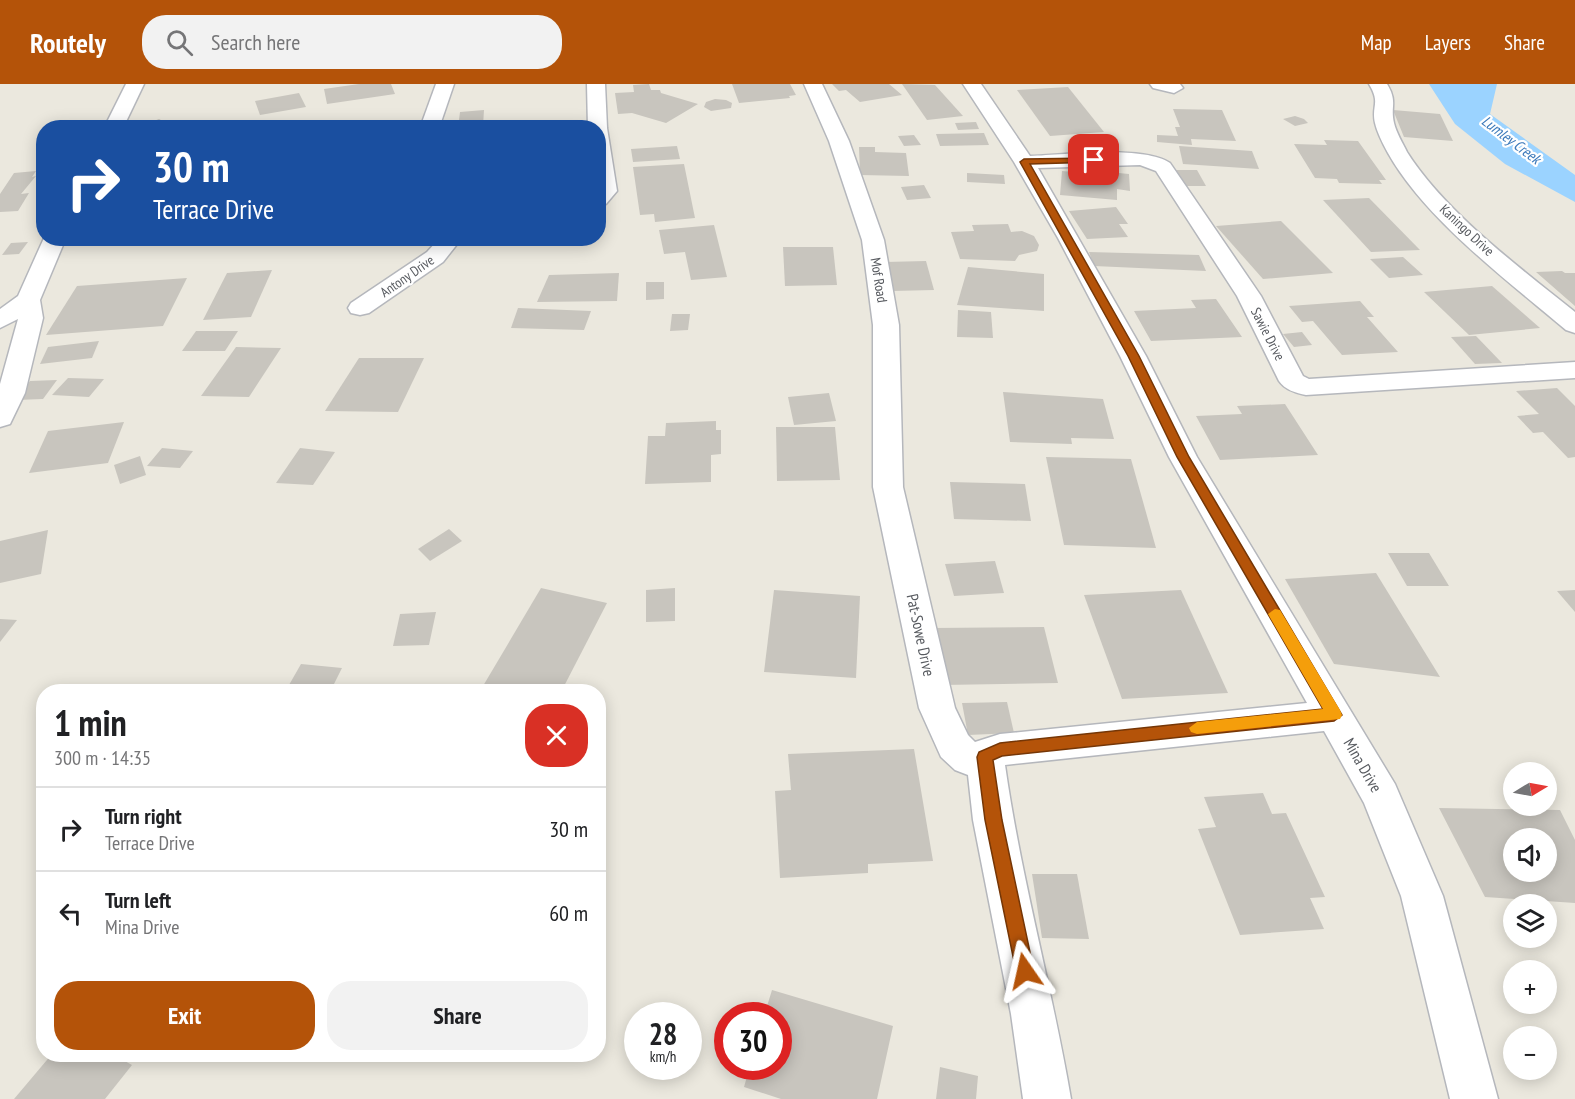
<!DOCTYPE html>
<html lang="en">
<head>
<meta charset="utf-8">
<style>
  body { margin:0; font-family:"PT Sans Narrow",sans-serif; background:#f2f2f2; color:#202124; height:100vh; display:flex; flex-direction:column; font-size:22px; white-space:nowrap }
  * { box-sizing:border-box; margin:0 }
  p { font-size:20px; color:#757577 }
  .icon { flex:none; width:33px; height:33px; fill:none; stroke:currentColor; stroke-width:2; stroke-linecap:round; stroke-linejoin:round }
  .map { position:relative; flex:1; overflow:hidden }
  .drawer { position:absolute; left:36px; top:600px; width:570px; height:378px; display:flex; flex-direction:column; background:#fff; border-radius:24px; box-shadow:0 3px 15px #0003 }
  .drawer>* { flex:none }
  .guide { position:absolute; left:36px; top:36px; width:570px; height:126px; border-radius:24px; box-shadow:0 3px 15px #0003; background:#1a4fa0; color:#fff; overflow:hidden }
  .needle { width:39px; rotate:80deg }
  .tools { position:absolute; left:1503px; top:678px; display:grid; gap:12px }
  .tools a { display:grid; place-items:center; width:54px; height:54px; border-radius:50%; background:#fff; box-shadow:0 3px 15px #0003; font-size:30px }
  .speed { position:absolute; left:624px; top:918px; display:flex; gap:12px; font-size:30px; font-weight:700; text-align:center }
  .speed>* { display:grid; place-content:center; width:78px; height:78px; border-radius:50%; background:#fff; box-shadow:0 3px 15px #0003; line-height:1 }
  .speed small { font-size:15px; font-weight:400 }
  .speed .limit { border:9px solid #d22; background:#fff; color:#111 }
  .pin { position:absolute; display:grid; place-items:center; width:51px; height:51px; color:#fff; margin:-26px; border-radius:12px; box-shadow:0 3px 9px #0006 }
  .me { position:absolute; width:66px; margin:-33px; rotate:349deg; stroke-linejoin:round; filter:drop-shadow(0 0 4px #0008) }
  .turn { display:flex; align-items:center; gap:21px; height:126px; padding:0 18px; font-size:27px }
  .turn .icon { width:78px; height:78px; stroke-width:2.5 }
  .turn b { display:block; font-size:42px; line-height:51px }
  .round { display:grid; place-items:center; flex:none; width:63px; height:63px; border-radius:24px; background:#f2f2f2 }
  .overview { display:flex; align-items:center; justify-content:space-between; height:102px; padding:0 18px }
  h1 { font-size:36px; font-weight:600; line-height:45px }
  .primary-button { display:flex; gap:12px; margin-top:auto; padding:12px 18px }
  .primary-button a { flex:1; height:69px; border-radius:24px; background:#b45309; color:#fff; font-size:24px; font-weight:600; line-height:69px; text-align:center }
  .primary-button a+a { background:#f2f2f2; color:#202124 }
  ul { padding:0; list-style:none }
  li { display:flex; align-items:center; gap:18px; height:84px; padding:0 18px; border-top:2px solid #e0e0e0 }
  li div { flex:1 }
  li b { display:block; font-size:22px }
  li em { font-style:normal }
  header { display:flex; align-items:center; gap:36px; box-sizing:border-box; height:84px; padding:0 30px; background:#b45309; color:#fff }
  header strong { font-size:28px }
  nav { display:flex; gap:33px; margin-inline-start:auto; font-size:21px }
  .search { width:420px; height:54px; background:#f2f2f2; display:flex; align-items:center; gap:15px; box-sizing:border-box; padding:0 21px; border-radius:24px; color:#757577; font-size:22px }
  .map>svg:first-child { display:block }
  .water { fill:#9bd3ff }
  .building { fill:#c8c5be; fill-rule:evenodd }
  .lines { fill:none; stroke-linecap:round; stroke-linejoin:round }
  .minor-casing { stroke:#b5b7bc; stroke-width:3 }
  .minor { fill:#fff; fill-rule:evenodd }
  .route { fill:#b45309; stroke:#753606; stroke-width:1.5 }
  .slow { fill:#f59e0b }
  .labels { text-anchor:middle; stroke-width:4.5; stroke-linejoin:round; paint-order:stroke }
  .far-street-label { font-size:14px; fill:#585b60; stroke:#fff }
  .far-water-label { font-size:15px; font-style:italic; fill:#3b79ba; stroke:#fff }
  .street-label { font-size:16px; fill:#585b60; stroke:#fff }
</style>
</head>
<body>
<header>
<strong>Routely</strong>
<div class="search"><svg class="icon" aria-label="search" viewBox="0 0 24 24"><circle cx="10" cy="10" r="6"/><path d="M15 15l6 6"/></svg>Search here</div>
<nav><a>Map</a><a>Layers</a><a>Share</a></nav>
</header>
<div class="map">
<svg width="1575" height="1015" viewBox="0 0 1575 1015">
  <rect width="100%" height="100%" fill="#ebe8de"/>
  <path class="water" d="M1429,0H1497L1490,30L1575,91V118L1505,80L1455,40Z"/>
  <g class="building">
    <path d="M359,0H391L395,10L327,20L324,5Z"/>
    <path d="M649,0L651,6H660L661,9L698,20L666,39L632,29L618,30L615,9L634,8L633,1Z"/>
    <path d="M732,0H790L796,11L789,12L790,14L739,19Z"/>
    <path d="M832,0H889L902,11L860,18L846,6L839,7Z"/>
    <path d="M902,0L935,1L963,32L927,36Z"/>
    <path d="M1068,3L1104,48L1050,52L1017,6Z"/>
    <path d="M299,9L306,23L260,31L255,17Z"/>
    <path d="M715,15L726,16L732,19L731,24L711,27L704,23L706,18Z"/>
    <path d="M1173,25L1222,26L1236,57L1191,55L1192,61L1157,58V51L1178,52L1175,43H1180Z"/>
    <path d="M484,26L483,42L458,44L460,28Z"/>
    <path d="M1393,26L1440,30L1453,57L1404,53Z"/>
    <path d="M1295,32L1304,35L1308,39L1295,42L1283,35Z"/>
    <path d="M159,35L176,44L141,42Z"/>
    <path d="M313,36L314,38L328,36L331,41L295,44L293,39Z"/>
    <path d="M976,38L979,45L958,46L955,39Z"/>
    <path d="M984,49L989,61L940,62L936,50Z"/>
    <path d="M914,51L921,61L904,62L898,52Z"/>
    <path d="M1324,56L1358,57L1386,96H1379L1382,100L1339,99L1337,95L1315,94L1294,60L1327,61Z"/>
    <path d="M677,62L680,75L633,78L631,65Z"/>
    <path d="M1179,62L1252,67L1259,85L1183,80Z"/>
    <path d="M859,63H875V68L906,69L909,92L860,91Z"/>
    <path d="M684,80L695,134L655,138L654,130L640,131L633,83Z"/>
    <path d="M1087,86L1129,90L1130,107L1117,105V116L1060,111L1062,87L1087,89Z"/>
    <path d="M1176,86H1197L1206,102H1185Z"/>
    <path d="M36,87L32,93L36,92L21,110L29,109L18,127L0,128V110L14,89Z"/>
    <path d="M967,89L1004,91L1005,100L967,98Z"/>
    <path d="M924,101L931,114L907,116L901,103Z"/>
    <path d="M1369,114L1420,166L1371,168L1323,116Z"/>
    <path d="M1116,123L1128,140H1119L1128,153L1087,155L1069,127Z"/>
    <path d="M1281,137L1333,189L1263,195L1216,142Z"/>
    <path d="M1008,140L1011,148L1022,147L1034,152L1039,161L1037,167L1019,171L1015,177L960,175L951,148L974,147L972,141Z"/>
    <path d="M714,141L727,193L691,196L685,168L664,170L659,146Z"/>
    <path d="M28,158L19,170L2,171L11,159Z"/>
    <path d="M783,163H833L837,201L785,202Z"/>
    <path d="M1089,168L1199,171L1206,187L1094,182Z"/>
    <path d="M1403,173L1423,191L1389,194L1370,175Z"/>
    <path d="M926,177L934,206L892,207L885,178Z"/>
    <path d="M968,183L1044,190V227L957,221Z"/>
    <path d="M272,186L251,233L203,236L227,189Z"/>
    <path d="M1562,187L1565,189H1575V222L1536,188Z"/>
    <path d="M619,189L617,217L537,218L549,191Z"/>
    <path d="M187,194L163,242L46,251L77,202Z"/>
    <path d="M646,198H664V215L646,216Z"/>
    <path d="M1492,202L1540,244L1469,251L1424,208Z"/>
    <path d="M1216,215L1242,253L1151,257L1134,227L1196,224L1191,216Z"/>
    <path d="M1360,217L1374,233H1367L1398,268L1342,271L1313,237L1302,238L1289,222Z"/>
    <path d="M518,224L591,227L584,246L511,244Z"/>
    <path d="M958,226L991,228L993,254L957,253Z"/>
    <path d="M672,230H690L688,246L670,247Z"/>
    <path d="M196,247H238L225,267H182Z"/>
    <path d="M1302,248L1312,261L1294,263L1283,250Z"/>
    <path d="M1476,252L1502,279L1475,280L1451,253Z"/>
    <path d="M99,257L92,274L40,280L48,263Z"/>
    <path d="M236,263L281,264L249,313L201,312Z"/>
    <path d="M359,274H424L398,328L325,327Z"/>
    <path d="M68,294L104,295L89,313L52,311Z"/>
    <path d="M57,296L43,315L16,316L30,297Z"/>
    <path d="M1557,304L1575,322V373L1568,374L1543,348L1533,349L1517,332L1539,330L1516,307Z"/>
    <path d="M1003,308L1103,315L1114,355L1071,354L1072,360L1010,358Z"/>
    <path d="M829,309L836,337L794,341L788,313Z"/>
    <path d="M1285,320L1318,371L1220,376L1196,332L1242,330L1237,322Z"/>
    <path d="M716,337V346H721V370L711,371V398L645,400L648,352H665L666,339Z"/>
    <path d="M124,338L108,379L29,389L48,347Z"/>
    <path d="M776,343H835L840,396L777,397Z"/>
    <path d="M162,364L193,367L180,384L147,382Z"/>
    <path d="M300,364L335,368L313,401L276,399Z"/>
    <path d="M140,372L146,391L120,400L114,381Z"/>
    <path d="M1046,373L1131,375L1156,464L1064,461Z"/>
    <path d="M950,398L1025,400L1031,437L954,435Z"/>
    <path d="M449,445L462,457L430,477L418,465Z"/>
    <path d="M48,446L41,490L0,499V457Z"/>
    <path d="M1388,469H1429L1449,502H1407Z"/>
    <path d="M995,477L1004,509L954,512L945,480Z"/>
    <path d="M1376,489L1440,593L1334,580L1285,495Z"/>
    <path d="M541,504L607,519L561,608H505L483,602Z"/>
    <path d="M675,504V537L646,538V506Z"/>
    <path d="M774,506L860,512L856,594L764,588Z"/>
    <path d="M1181,506L1228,609L1122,615L1084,511Z"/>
    <path d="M1575,506V528L1557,507Z"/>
    <path d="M436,528L429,561L393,562L400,530Z"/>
    <path d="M0,535L17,536L0,558Z"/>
    <path d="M1044,543L1058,599L942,601L933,544Z"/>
    <path d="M301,580L342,584L330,608H285Z"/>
    <path d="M1007,618L1014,649L968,651L962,619Z"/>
    <path d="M914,665L933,777L868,780V789L780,794L775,707L791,706L788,670Z"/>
    <path d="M1263,709L1272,730L1286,729L1325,813L1310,814L1324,845L1240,851L1198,745L1216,743L1204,713Z"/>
    <path d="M1439,724L1560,726L1575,756V819L1485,813ZM1514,754H1546V788H1514Z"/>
    <path d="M1032,790H1077L1089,855L1042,854Z"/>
    <path d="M772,906L893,942L877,1015H781L744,1003L750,982H778V932H764Z"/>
    <path d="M52,970H112L132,981L105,1015H14Z"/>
    <path d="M940,983L978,992L976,1015H936Z"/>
  </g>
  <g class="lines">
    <defs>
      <g id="minor">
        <path d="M126,0H144L123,44H104Z"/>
        <path d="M436,0H454L439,44H420Z"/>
        <path d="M587,0H605L607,44L617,107L606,120L598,121V44H588Z"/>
        <path d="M804,0H822L849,57L884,156L899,241L903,403L955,624L968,651L975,658L1000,650L1307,619L1169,373L1120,272L1058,154L1014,78L963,0H981L1030,72C1064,71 1143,61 1170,79L1261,212L1303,292L1309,295L1575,278V294L1306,311C1296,309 1285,306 1279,297L1237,212L1156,87L1140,81L1038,84L1146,272L1197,373L1395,700L1443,812L1498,1015H1450L1401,812L1364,719L1324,647L1005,681C1021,794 1052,903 1071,1015H1023L1011,930L973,736L968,691L955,686L941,673L919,624L873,403V241L862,156L829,57Z"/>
        <path d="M1150,0H1180L1183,4L1174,9L1153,4Z"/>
        <path d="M1369,0H1387C1398,18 1390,22 1394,39C1396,48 1403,60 1407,68C1445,128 1520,184 1575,228V249L1566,246C1508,197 1425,135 1388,69C1383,60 1377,48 1375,39C1371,21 1381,20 1369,0Z"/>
        <path d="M44,154H66L40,216L43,234L25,309L10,340L0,343V300L18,235L0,244V225L18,212Z"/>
        <path d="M435,154H457L458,159L443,178L369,229L360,231L351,229L348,224L351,219L427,168L436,158Z"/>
      </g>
    </defs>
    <use href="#minor" class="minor-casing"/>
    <use href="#minor" class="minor"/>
  </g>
  <path class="route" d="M1094,74L1097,78L1030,80L1139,272L1189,373L1342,631L1334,637L1002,672L993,676L1002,736L1034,887L1032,894L1025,897L1019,894L1016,887L985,736L977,673L979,668L1000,659L1323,625L1177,373L1128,272L1020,78L1024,75Z"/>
  <path class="slow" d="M1275,525L1280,526L1340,626L1342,631L1340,635L1197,650L1191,648L1189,644L1197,638L1323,625L1268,530Z"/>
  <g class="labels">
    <g class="far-street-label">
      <text transform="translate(1467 146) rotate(43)" y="5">Kaningo Drive</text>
      <text transform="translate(407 192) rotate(-35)" y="5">Antony Drive</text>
      <text transform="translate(879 196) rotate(81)" y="5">Mof Road</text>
      <text transform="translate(1268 250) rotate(63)" y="5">Sawie Drive</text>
    </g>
    <g class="far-water-label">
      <text transform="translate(1511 56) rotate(37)" y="5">Lumley Creek</text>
    </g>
    <g class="street-label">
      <text transform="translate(921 551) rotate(78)" y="6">Pat-Sowe Drive</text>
      <text transform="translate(1363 681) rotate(60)" y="6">Mina Drive</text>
    </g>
  </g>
</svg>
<div class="tools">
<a><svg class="needle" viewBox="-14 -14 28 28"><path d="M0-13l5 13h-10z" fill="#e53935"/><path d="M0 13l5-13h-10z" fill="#757577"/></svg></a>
<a><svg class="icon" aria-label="sound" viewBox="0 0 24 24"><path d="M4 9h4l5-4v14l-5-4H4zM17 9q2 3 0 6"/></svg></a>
<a><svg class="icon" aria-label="layers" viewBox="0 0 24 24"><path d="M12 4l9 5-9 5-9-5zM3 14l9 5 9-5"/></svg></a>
<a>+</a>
<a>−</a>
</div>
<div class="speed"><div>28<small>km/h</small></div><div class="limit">30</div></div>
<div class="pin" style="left:1094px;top:76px;background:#d93025"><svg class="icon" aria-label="arrive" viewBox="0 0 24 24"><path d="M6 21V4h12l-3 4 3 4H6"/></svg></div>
<svg class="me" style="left:1025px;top:887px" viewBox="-20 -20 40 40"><path d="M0-17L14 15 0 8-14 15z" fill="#b45309" stroke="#fff" stroke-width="4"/></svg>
<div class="guide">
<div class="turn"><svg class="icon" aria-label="right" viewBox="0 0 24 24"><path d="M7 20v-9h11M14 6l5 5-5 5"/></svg><div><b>30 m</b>Terrace Drive</div></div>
</div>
<section class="drawer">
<div class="overview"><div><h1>1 min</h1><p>300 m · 14:35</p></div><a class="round" style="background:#d93025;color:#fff"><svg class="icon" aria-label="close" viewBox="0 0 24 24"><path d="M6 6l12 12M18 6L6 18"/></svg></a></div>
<ul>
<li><svg class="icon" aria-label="right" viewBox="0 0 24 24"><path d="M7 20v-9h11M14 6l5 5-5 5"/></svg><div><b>Turn right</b><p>Terrace Drive</p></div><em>30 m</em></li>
<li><svg class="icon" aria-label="left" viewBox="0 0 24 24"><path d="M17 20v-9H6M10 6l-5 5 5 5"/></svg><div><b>Turn left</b><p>Mina Drive</p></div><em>60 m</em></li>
</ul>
<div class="primary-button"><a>Exit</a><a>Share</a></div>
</section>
</div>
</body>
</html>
